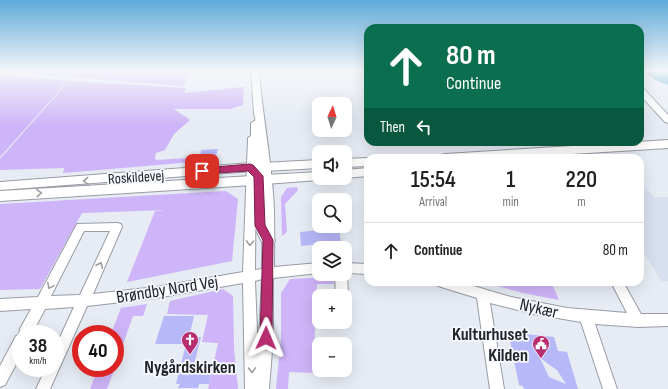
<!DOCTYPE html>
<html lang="en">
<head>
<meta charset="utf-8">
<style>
  body { margin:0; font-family:"Sofia Sans Condensed",sans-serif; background:#f6f6f6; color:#202124; height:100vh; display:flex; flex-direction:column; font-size:15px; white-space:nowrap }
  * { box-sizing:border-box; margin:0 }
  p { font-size:13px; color:#757577 }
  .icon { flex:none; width:22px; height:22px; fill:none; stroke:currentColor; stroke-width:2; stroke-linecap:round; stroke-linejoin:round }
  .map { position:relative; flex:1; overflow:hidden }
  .sheet { position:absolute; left:364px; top:154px; width:280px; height:132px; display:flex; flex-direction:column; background:#fff; border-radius:12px; box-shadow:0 4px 16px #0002 }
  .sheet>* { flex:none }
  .top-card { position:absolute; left:364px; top:24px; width:280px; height:122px; border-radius:12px; box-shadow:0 4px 16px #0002; background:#0b6e4f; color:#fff; overflow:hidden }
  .needle { width:26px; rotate:4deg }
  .buttons { position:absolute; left:312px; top:97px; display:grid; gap:8px }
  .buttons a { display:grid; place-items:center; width:40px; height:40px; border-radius:8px; background:#fff; box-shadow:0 4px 16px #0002; font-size:20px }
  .speed { position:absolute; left:12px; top:325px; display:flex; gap:8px; font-size:20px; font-weight:700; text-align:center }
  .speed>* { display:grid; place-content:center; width:52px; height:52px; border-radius:50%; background:#fff; box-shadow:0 4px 16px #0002; line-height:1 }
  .speed small { font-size:10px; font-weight:400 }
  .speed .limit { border:6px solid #d22; background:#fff; color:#111 }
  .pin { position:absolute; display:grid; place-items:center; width:34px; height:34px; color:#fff; margin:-17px; border-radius:8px; box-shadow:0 2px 6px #0006 }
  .me { position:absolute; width:44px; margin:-22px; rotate:1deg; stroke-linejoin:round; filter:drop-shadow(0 0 3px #0008) }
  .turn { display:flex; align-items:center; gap:14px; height:84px; padding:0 16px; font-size:18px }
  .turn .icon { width:52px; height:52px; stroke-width:2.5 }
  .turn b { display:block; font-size:28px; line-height:34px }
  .then { display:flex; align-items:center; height:38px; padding:0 16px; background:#0003; gap:8px; font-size:15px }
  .eta { display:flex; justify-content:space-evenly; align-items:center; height:68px; text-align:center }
  .eta b { font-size:24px; font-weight:600; line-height:28px }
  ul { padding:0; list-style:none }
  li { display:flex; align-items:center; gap:12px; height:56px; padding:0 16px; border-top:1px solid #e0e0e0 }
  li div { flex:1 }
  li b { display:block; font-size:15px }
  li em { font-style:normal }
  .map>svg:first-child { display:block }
  .built { fill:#d8e0f0 }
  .green { fill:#ceb4f8 }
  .water { fill:#2f9ac4 }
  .building { fill:#b7b8f8; fill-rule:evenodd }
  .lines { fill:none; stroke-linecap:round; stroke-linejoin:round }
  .minor-casing { stroke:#989ca5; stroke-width:2 }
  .major-casing { stroke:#989ca5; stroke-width:2 }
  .minor { fill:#fff; fill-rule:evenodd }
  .major { fill:#fff; fill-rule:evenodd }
  .oneway { stroke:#9c9d9f }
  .route { fill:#b62e6f; stroke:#761e48 }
  .labels { text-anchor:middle; stroke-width:3.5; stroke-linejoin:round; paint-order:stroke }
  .street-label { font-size:15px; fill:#242529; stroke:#f5f8fe }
  .near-street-label { font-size:18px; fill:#242529; stroke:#f5f8fe }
  .near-poi-label { font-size:18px; font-weight:bold; fill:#242529; stroke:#f5f8fe; text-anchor:end }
</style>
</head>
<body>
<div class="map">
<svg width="668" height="389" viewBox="0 0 668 389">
  <rect width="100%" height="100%" fill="#e6ebf4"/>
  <path class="built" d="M640,181L654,197H668V281H661L640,246Z"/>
  <g class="green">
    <path d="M0,71H191L183,86Z"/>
    <path d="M0,75L68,81L0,157Z"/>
    <path d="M69,81L186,88L184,93L244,87L243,105L230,109H174L190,120L174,134L165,150L156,153L155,157L156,160L189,158L199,159L192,162L76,172L63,173L64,168L0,170V159Z"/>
    <path d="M297,187L298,190L285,204L287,232L282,236L281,197L287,188Z"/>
    <path d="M226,191L238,199L232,261L127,282L155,211L166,210L82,213L40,289L0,290V204Z"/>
    <path d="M329,277L336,284H317L313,373L289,372L288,389H276L281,338V293L290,279Z"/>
    <path d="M483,282H551L559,300L523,293Z"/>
    <path d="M223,289L233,296L234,348L238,389H208L218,343L202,342L208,315L167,314L170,301Z"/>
    <path d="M147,304L143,316H133L115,367V334H111L121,308Z"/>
    <path d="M98,368H115L107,389H90Z"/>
  </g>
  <path class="water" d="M642,71H668V85L657,81Z"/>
  <g class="building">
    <path d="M218,149L216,156L200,157L201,150Z"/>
    <path d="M339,228L341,242L301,246L300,232Z"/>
    <path d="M164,316H194L189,337H201L194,365L213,366L209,384H199L198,388H178L180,384H176L186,344H155Z"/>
    <path d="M526,334L554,337L558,351L567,352L578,389H524L523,386L519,385L509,336L527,338ZM540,358L557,370L566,384L549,377Z"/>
  </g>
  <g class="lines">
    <defs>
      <g id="minor">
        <path d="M251,71H259C262,112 270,152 273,193C275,217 274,243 274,267L319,263V273L273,278V338L269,389H245L243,283L156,298L87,306L50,389H36L46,368H55V348L74,307L45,309L32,334H21V355L5,385L0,387V366L16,336L19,335L20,329L31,309L0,311V299L38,297L77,224L117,223L121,224L122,227L93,294L156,287L243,272L248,138L252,135L256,138L255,270L262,269L263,195L259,138L254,113ZM84,231H110L80,295L51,296ZM262,279L258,356L255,281Z"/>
        <path d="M640,88H643L668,115V123L665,122L640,95Z"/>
        <path d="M345,263L368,264V274L347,273L348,296L345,301V296H336L335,274H345Z"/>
        <path d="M436,282H460L511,297L567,308L627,313L611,282H623L641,314H668V326L638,327L595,324L617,389H603L581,322L534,314L490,303L504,389H490L477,298L438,286Z"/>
      </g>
      <g id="major">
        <path d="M256,120L261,123L262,163L319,160V168L265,171V175L319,172V178H324L319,180L265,184L266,225L275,240L273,244L268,246L263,244L254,226L253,185L0,201V191L252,176L253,171L0,190V182L251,163V123Z"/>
        <path d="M668,140V148L507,158H439L441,155L445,154Z"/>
        <path d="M368,158V166L345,167V159Z"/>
        <path d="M368,168V176L345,178H344L345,170Z"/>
      </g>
    </defs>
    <use href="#minor" class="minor-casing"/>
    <use href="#major" class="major-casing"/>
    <use href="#minor" class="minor"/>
    <use href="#major" class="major"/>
  </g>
  <defs><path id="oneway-chevron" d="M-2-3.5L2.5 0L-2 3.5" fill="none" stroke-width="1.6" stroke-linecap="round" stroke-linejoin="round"/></defs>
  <g class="oneway">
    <use href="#oneway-chevron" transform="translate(86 181) rotate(176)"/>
    <use href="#oneway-chevron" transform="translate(39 193) rotate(-4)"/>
    <use href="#oneway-chevron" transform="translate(250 243) rotate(91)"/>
    <use href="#oneway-chevron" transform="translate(100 265) rotate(-65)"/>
    <use href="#oneway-chevron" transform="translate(50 286) rotate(118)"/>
    <use href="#oneway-chevron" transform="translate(252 370) rotate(88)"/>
  </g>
  <linearGradient id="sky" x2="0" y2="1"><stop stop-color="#5eaada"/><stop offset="0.56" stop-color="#f4f6fa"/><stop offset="1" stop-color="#f4f6fa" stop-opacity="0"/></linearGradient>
  <rect width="668" height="126" fill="url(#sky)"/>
  <path class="route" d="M250,164L253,165L263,176L265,225L273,240L272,338L270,342L266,344L262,342L260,338L263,240L255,226L254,177L248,171L202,174L198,171L202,168Z"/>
  <defs>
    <symbol id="church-pin" viewBox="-11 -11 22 30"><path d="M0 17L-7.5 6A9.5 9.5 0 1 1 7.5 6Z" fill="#b62e6f" stroke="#f5f8fe"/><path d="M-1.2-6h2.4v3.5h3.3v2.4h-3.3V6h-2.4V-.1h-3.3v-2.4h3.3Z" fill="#fff"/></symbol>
    <symbol id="civic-pin" viewBox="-11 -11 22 30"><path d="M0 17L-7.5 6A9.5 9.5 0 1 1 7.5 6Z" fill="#b62e6f" stroke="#f5f8fe"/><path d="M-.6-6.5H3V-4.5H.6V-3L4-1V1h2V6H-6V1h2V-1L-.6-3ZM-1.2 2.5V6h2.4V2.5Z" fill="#fff"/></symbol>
  </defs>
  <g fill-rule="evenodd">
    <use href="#church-pin" x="180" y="330" width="20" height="27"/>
    <use href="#civic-pin" x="531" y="334" width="20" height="27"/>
  </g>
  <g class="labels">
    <g class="street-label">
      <text transform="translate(136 177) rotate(-4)" y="5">Roskildevej</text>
    </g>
    <g class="near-street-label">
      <text transform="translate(167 289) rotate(-9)" y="6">Brøndby Nord Vej</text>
      <text transform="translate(539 308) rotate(13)" y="6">Nykær</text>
    </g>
    <g class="near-poi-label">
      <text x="528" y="340">Kulturhuset<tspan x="528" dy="21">Kilden</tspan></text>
      <text x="190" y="373" text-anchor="middle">Nygårdskirken</text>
    </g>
  </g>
</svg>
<div class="buttons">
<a><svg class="needle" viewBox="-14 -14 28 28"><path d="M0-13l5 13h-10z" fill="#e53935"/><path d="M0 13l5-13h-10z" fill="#757577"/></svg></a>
<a><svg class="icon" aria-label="sound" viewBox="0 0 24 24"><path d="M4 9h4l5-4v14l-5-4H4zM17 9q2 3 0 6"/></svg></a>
<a><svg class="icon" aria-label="search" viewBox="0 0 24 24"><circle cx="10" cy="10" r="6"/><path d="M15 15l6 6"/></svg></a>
<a><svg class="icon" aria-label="layers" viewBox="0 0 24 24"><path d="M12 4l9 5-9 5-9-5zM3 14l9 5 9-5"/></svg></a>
<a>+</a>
<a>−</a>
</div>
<div class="speed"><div>38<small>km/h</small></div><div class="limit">40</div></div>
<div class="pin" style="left:202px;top:171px;background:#d93025"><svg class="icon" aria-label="arrive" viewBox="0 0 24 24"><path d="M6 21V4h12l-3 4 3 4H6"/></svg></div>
<svg class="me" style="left:266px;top:338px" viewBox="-20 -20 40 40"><path d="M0-17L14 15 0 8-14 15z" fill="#b62e6f" stroke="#fff" stroke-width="4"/></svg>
<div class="top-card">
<div class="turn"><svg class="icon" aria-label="ahead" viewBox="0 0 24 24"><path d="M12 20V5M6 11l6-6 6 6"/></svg><div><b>80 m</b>Continue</div></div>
<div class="then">Then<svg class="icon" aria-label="left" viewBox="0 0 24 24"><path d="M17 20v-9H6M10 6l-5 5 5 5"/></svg></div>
</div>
<section class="sheet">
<div class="eta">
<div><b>15:54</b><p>Arrival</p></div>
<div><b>1</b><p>min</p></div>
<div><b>220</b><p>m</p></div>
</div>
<ul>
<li><svg class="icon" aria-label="ahead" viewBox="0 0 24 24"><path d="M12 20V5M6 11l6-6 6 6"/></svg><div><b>Continue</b></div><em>80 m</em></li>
</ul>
</section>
</div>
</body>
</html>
